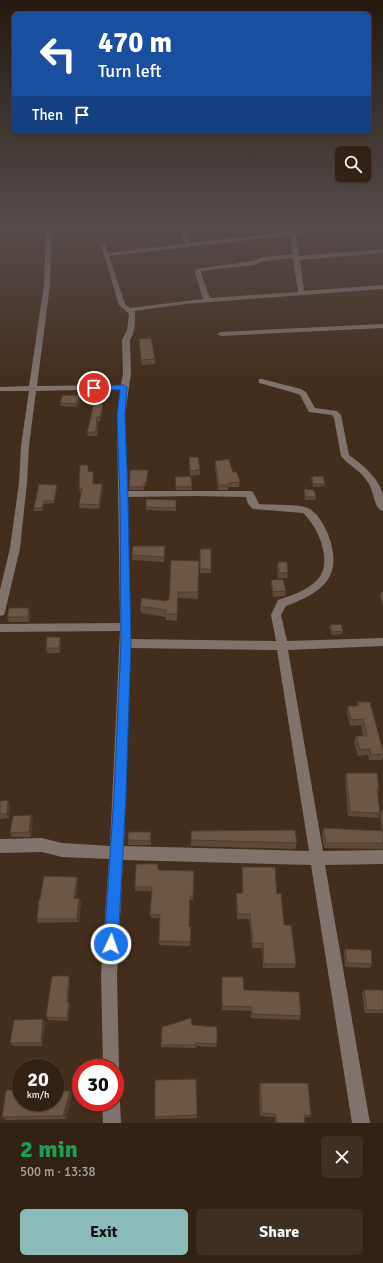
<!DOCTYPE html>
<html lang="en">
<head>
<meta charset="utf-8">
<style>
  body { margin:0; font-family:Signika,sans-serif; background:#3d2f22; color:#f1f3f6; height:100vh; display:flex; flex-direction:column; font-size:15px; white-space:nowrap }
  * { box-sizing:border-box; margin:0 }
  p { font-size:13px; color:#a8a4a0 }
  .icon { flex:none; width:22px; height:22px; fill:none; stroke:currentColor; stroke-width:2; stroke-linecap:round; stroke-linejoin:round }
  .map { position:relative; height:1123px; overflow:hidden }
  .side { display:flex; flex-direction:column; background:#322215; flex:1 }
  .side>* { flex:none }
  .banner { position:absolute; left:12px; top:12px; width:359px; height:122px; border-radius:6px; box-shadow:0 1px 3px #0004,0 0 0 1px #4d3f34; background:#1a4fa0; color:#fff; overflow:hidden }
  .controls { position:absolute; left:335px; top:146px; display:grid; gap:8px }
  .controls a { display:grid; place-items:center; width:36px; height:36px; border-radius:6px; background:#322215; box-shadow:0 1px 3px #0004,0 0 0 1px #4d3f34; font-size:20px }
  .speed { position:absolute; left:12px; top:1059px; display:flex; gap:8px; font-size:20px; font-weight:700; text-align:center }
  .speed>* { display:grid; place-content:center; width:52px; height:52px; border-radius:50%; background:#322215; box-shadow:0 1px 3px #0004,0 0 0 1px #4d3f34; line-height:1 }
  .speed small { font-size:10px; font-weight:400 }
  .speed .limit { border:6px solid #d22; background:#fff; color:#111 }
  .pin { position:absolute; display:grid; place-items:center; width:34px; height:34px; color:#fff; margin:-17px; border:2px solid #fff; border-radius:50%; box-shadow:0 1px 4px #0007 }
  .me { position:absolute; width:44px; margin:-22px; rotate:3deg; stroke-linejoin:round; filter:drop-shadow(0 0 3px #0008) }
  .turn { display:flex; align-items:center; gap:14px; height:84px; padding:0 20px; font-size:18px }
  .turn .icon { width:52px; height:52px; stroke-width:2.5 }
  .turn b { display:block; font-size:28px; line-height:34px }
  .then { display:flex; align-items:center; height:38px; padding:0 20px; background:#0003; gap:8px; font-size:15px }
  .round { display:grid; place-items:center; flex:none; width:42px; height:42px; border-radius:6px; background:#3d2f22 }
  .headline { display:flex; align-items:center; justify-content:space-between; height:68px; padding:0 20px }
  h1 { font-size:24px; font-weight:700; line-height:30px; color:#1e9e55 }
  .button { display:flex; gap:8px; margin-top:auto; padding:8px 20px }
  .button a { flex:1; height:46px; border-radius:6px; background:#8bbbb9; color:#111; font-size:16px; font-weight:700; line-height:46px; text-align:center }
  .button a+a { background:#3d2f22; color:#f1f3f6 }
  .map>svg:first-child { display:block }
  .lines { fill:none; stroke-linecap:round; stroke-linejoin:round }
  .minor { fill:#80726d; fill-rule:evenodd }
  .wall { fill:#5f4a3a }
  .shaded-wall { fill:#4d3c30 }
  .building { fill:#6e5644; stroke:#4d3c30 }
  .route { fill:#1a73e8; stroke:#114b97 }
</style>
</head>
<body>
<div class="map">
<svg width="383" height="1123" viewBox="0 0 383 1123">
  <rect width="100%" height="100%" fill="#432d1c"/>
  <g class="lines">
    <g class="minor">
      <path d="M46,225H52L50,285L37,386L121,385L123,373L122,340L127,330L129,314L119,305L101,245H105L108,253L185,244L178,225H184L190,243L290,232L289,225H295L296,231L331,225H341L338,227L296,234L299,256L383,249V253L300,260L304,291L383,285V289L185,304L134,311L135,313V324L133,334L130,340L131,373L125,415L128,491H250L253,492L259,504C269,505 299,504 308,508C317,512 324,525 328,534C344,577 323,592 286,606L281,615L287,641L383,638V646L288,650L323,851L383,850V864L325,865L370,1123H352L311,865L123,860L117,975L119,1068L115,1075V1068H103L101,975L109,859L62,857L42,852L0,853V839L42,838L62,843L110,846L120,631L0,632V624L120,623L117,415L121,389L36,391L29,446L27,483L20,548L5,612L4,615L0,616V590L10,548L19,483L21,446L29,391H0V387L29,386L44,285ZM290,235L293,254L263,257L253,261L196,269L195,273L203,299L130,308L125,304L109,256ZM293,258L298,292L210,298L201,273V271L254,265L264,261ZM196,496L246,497L248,504L253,509L303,513C318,526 334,563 317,580C307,591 292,595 278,600L271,615L276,641L131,639L128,497ZM131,648L277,650L309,851L124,846Z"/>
      <path d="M383,324V328L221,336L217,334L221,332Z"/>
      <path d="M259,379H262L301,389L306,392L315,408L337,411L341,415L349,455C363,465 379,478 383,495C383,500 383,506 383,511C374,509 374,492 369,484C362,471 349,466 341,456L334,418L332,415L309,412L300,395L295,393L259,383Z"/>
      <path d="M115,1095L117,1096L120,1102L121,1123H103L102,1102H115Z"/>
    </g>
  </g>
  <g class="wall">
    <path d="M139,339L155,359V364L142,365Z"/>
    <path d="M79,396L80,400L77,407L61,406L60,403Z"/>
    <path d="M103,408L100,421H98L97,436H88L87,432Z"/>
    <path d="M189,457L200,470V475L190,476Z"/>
    <path d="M215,461L233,472L240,482L239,487H228V490H218L215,465Z"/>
    <path d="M89,469V472L93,471V484H102L103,489L99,509L79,508V504L81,492H80L79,488Z"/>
    <path d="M148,472L146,486H144V490H129V487Z"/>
    <path d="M191,476L192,490H176L175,477Z"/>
    <path d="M312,477L325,484L324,486L313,487L311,479Z"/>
    <path d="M57,487L54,503L44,504L43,511H34V508Z"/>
    <path d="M304,489L316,497L315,500H305L304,492Z"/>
    <path d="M176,500V511L146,510V507Z"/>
    <path d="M200,549L211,569V573H200Z"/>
    <path d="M165,551L164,562L132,560V555Z"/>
    <path d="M199,561L198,599L178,598L177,621L166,620V617L141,613L140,606L166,601L169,599Z"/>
    <path d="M278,562L288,573L287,578H278L277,567Z"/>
    <path d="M271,580L286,591L285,596L273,597L271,585Z"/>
    <path d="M381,592H383V605L380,597Z"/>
    <path d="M31,613L29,622H9L7,617Z"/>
    <path d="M330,625L343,631L342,634L332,635L329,627Z"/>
    <path d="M61,642L60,653H47L46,648Z"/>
    <path d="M358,702L383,751V756L382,760H369L368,755L358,756L354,742L356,736H363L361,725L350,726L347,712L348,706H357Z"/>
    <path d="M346,773L379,789L378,794L380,813L378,818L348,816L345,777Z"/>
    <path d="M0,801L10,805L9,818L0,819Z"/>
    <path d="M382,809H383V849L324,848L322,834L323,828L382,831L380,815Z"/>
    <path d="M31,815L33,820L31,837H12L10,833Z"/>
    <path d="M191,831L297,843L295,849L191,846Z"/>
    <path d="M151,836V845H128V840Z"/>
    <path d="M242,867L277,894L284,925L296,964L295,968H263L262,948H252L249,919H237L236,898V893H242Z"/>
    <path d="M159,870L194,871L193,900H190L189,927H191L190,946L159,945L160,918H151L150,914L152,891H135V887Z"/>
    <path d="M77,877L78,881L76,899L81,902L79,922L38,923L37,919L40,899Z"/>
    <path d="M345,949L372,964L370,968L345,967L344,952Z"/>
    <path d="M69,976L70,979L68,1002L70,1005L68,1021L48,1020L46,1017Z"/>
    <path d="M222,977L244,990L301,1016L299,1020L251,1018V1011L222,1010Z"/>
    <path d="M364,990H383V1013H365L362,993Z"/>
    <path d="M45,1022L42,1046H13L10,1043Z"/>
    <path d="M192,1025L217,1044L216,1047L196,1046V1048L161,1047V1045Z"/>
    <path d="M196,1079L197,1118L155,1119V1117Z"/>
    <path d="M260,1083L311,1115L309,1117H304L305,1123H275V1117L260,1116L259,1086Z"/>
    <path d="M72,1094L66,1119L6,1120L2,1117Z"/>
  </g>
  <g class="shaded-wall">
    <path d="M79,396L80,400L77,407L76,404Z"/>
    <path d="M103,404V408L100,421V417Z"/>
    <path d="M102,484L103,489L99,509V505Z"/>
    <path d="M44,501V504L43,511L42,508Z"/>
    <path d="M178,592V598L177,621V614Z"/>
    <path d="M29,608L31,613L29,622L28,617Z"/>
    <path d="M60,637L61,642L60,653L59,648Z"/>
    <path d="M8,800L10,805L9,818L7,814Z"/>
    <path d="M31,815L33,820L31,837L29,832Z"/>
    <path d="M77,877L78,881L76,902L74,899Z"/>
    <path d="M79,898L81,902L79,922L77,919Z"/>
    <path d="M69,976L70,979L68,1005L67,1002Z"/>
    <path d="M69,1002L70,1005L68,1021L67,1018Z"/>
    <path d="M43,1019L45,1022L42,1046L41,1043Z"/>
    <path d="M70,1091L72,1094L66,1119L63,1116Z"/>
  </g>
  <g class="building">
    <path d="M151,338L155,359L141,360L139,339Z"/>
    <path d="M63,395L79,396L76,404L60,403Z"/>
    <path d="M103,404L100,417H97L96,432H87L91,417L93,405Z"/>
    <path d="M189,457H198L200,470L190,471Z"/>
    <path d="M229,459L233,472H237L240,482L228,483V485H219L215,461Z"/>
    <path d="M80,465H88V472L93,471V484H102L99,505L79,504L82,488H79Z"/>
    <path d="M130,470H148L146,483H144V487H129Z"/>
    <path d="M191,476L192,487H176L175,477Z"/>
    <path d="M323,476L325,484H313L312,477Z"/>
    <path d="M39,484L57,485L54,501H44L42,508H34Z"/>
    <path d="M304,489L314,490L316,497H305Z"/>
    <path d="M146,499L176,500V508L146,507Z"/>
    <path d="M133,546H165L164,557L132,555Z"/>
    <rect x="200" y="549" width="11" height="20"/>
    <path d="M171,560L199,561L198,592H178L177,614H165L166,610L140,606L142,598L166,601L169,599Z"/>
    <path d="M278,562H287L288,573H279Z"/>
    <path d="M283,579L286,591L273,592L271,580Z"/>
    <path d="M9,608H29L28,617H7Z"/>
    <path d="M341,624L343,631L332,632L330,625Z"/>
    <path d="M47,637H60L59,648H46Z"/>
    <path d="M358,702H370L383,751V754L371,755L370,749L360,750L356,736H367L363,719L351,720L348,706H359Z"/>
    <path d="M346,773H377L379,789H377L380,813L350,812Z"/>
    <path d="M8,800L7,814H0V801Z"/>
    <path d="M31,815L29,832L10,833L13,816Z"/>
    <path d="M323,828L383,831V843H326Z"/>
    <path d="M295,830L297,843L191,840V831Z"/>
    <path d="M128,832H151L150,841L128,840Z"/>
    <path d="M136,864H158V870L194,871L193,896H190L189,927H191L190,942L159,941L160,915L150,914L152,887H135Z"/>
    <path d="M242,867H275L277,894L281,893L284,925H291L296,964H264L263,943L253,944L250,914H238L236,893H243Z"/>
    <path d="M44,876L77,877L74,899L79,898L77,919H37L39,899H40Z"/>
    <path d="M345,949L371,950L372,964L347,963Z"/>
    <path d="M52,976H69L67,1002H69L67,1018L46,1017Z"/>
    <path d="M222,977H243L244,990L299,992L301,1016L252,1014L251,1007L222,1006Z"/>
    <path d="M364,990H383V1010H367Z"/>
    <path d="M191,1018L192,1025L217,1027V1044L195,1043L196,1045H161L162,1027Z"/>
    <path d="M43,1019L41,1043H10L14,1020Z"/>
    <path d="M196,1079L197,1115L155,1117V1080Z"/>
    <path d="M260,1083H308L311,1115H304L305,1123H276V1114L262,1113Z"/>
    <path d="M6,1090H21V1102H55V1091H70L63,1116L2,1117Z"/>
  </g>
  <linearGradient id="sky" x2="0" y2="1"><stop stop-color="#25190f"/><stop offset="0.59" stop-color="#554c4b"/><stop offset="1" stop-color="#554c4b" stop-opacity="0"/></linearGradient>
  <rect width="383" height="382" fill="url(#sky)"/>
  <path class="route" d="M124,385L127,387L125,415L128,501L131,643L126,796L118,944L116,949L111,951L106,949L104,944L114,796L121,643L120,501L117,415L120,390H94L90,388L94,386Z"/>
</svg>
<div class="controls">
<a><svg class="icon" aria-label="search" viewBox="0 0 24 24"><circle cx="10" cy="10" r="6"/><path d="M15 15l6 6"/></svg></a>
</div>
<div class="speed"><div>20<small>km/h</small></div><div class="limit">30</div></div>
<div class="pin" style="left:94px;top:388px;background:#d93025"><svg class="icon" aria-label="arrive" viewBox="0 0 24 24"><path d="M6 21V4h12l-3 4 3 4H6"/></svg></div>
<svg class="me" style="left:111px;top:944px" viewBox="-20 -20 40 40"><circle r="17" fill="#1a73e8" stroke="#fff" stroke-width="3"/><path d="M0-11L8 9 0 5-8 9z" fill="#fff"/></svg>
<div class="banner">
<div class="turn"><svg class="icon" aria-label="left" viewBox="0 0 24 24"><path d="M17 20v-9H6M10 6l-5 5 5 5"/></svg><div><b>470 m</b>Turn left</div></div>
<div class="then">Then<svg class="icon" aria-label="arrive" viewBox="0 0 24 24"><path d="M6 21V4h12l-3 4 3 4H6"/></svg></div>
</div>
</div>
<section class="side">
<div class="headline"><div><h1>2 min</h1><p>500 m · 13:38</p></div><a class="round"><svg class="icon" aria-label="close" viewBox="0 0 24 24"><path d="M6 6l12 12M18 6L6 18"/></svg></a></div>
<div class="button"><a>Exit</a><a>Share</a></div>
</section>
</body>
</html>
